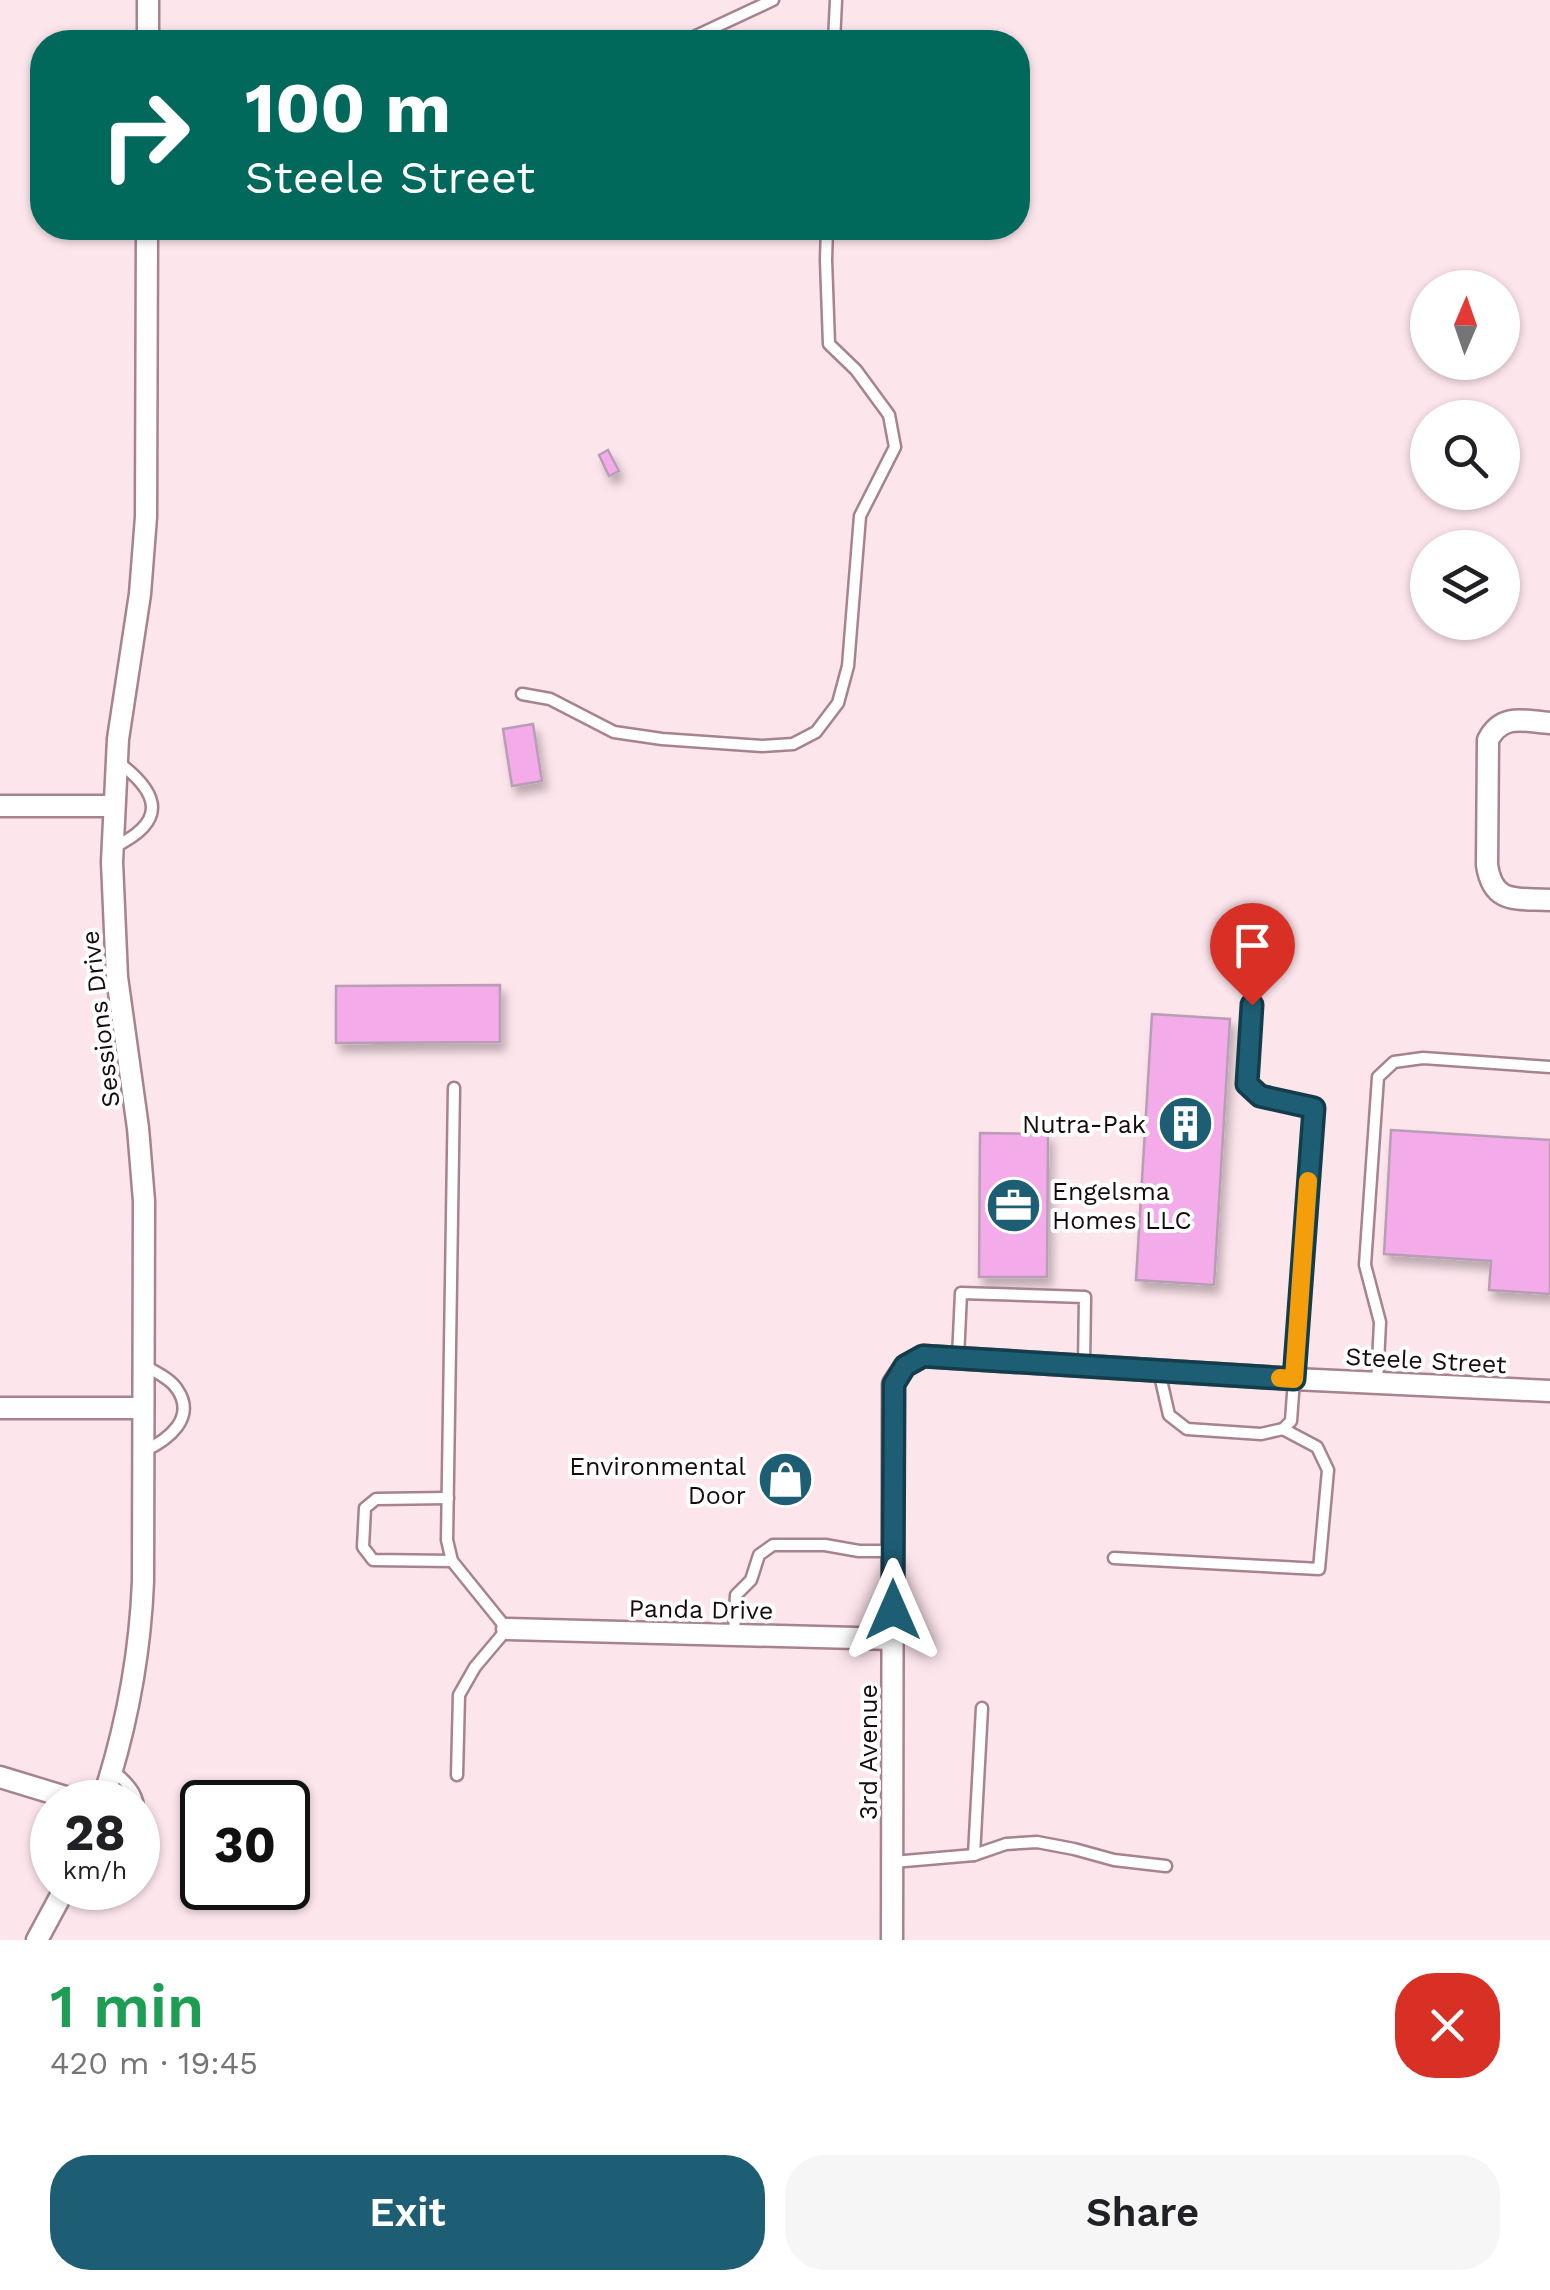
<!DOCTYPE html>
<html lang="en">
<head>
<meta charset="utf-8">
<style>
  body { margin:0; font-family:"Work Sans",sans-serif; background:#f6f6f6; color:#202124; height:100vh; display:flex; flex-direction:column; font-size:38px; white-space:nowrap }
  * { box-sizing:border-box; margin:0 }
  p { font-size:32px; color:#757577 }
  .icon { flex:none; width:55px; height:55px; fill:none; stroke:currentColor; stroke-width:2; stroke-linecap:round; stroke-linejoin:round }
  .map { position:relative; height:1940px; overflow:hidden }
  .details { display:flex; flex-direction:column; background:#fff; flex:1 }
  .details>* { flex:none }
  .guide { position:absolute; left:30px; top:30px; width:1000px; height:210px; border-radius:40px; box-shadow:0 2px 8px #0004; background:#00695c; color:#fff; overflow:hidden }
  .needle { width:65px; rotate:2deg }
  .fabs { position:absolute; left:1410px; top:270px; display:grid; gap:20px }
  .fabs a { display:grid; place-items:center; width:110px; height:110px; border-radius:50%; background:#fff; box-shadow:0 2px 8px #0004; font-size:50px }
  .speed { position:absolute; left:30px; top:1780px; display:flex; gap:20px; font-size:50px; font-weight:700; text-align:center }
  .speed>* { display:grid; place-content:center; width:130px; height:130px; border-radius:50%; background:#fff; box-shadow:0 2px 8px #0004; line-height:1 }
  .speed small { font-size:25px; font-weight:400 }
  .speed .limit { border:5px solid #111; border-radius:15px; background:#fff; color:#111 }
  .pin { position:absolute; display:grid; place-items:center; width:85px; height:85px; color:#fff; margin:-102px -42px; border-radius:50% 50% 50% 0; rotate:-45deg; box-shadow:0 0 10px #0007 }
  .pin .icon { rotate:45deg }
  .me { position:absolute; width:110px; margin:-55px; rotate:0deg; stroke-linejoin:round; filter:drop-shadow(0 0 8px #0008) }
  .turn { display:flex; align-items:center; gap:35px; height:210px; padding:0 50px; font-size:45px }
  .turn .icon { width:130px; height:130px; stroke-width:2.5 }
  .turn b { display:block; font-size:70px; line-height:85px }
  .round { display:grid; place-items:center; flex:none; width:105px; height:105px; border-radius:40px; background:#f6f6f6 }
  .overview { display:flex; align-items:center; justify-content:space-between; height:170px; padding:0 50px }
  h1 { font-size:60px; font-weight:600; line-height:75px; color:#1e9e55 }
  .primary-button { display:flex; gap:20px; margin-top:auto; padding:20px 50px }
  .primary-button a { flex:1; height:115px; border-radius:40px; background:#1e5e74; color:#fff; font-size:40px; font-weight:600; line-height:115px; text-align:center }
  .primary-button a+a { background:#f6f6f6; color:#202124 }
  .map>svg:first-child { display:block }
  .building { fill:#f3abe9; stroke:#b89db4; stroke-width:2.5; filter:url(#shadow) }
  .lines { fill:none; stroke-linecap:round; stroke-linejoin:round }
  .lane-casing { stroke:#a6838e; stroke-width:15 }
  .street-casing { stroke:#a6838e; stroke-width:25 }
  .lane { stroke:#fff; stroke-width:10 }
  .street { stroke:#fff; stroke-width:20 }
  .route-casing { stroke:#143d4b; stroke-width:25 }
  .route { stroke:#1e5e74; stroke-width:18 }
  .slow { stroke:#f59e0b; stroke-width:18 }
  .labels { text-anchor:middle; stroke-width:8; stroke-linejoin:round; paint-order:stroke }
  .street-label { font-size:25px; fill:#180b10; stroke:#fff }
  .poi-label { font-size:25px; fill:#180b10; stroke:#fff; text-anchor:end }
</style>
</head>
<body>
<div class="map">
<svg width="1550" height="1940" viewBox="0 0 1550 1940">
  <defs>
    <filter id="shadow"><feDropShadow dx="4.5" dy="8" stdDeviation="5" flood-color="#0004"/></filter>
  </defs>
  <rect width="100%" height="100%" fill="#fde5ec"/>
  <g class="building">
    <path d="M608,450L619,471L609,476L599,455Z"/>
    <path d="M533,724L542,781L512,786L503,729Z"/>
    <path d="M500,985V1042L336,1043V986Z"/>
    <path d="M1152,1014L1230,1019L1214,1285L1136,1280Z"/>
    <path d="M1391,1130L1550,1140V1294L1489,1290L1491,1261L1384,1254Z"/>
    <path d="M980,1133L1048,1134L1047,1277H979Z"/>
  </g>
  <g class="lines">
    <defs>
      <g id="lane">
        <path d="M683,42L773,0"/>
        <path d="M834,42L836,0"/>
        <path d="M522,694L550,699L614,732L662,739L762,746L793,744L816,732L838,703L848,666L860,516L895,447L889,415L856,370L829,344L826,260L827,228"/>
        <path d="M114,847C167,822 161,794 118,762"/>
        <path d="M454,1088L447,1540L452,1561L507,1629L475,1667L459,1695L457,1775"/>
        <path d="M958,1358L961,1293L1085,1297L1084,1366"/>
        <path d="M1159,1371L1169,1415L1187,1429L1261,1434L1283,1429L1291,1421L1314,1108L1259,1096L1247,1084L1252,1005"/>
        <path d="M1377,1383L1380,1322L1365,1265L1378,1077L1394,1062L1423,1058L1550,1067"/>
        <path d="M144,1451C168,1440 197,1418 177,1389C170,1378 155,1372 144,1365"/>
        <path d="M448,1498L376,1499L365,1508L363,1547L373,1560L452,1561"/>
        <path d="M1114,1558L1319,1569L1328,1470L1317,1447L1283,1429"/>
        <path d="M734,1635L736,1595L751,1580L759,1555L773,1545H825L859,1551H892"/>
        <path d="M113,1771C131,1785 141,1797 138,1821"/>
        <path d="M974,1855L982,1708"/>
        <path d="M893,1862L974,1855L1006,1844L1037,1842L1074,1849L1114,1860L1166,1866"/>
      </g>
      <g id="street">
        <path d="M148,42V0"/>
        <path d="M1550,723C1524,721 1502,713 1488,740L1487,865C1493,905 1517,898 1550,900"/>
        <path d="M0,806H114"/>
        <path d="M0,1408H143"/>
        <path d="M507,1629L893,1639"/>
        <path d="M0,1777L82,1802"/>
        <path d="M102,1802C126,1730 140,1657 143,1581L144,1201L138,1128L117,977L112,862L118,739L140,594L146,517L147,228"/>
        <path d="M37,1940L65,1888"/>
        <path d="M892,1940L893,1384L905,1366L923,1356L1294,1379L1550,1391"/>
      </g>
    </defs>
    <use href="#lane" class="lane-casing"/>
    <use href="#street" class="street-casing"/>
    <use href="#lane" class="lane"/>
    <use href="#street" class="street"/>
  </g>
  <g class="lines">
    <defs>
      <path id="route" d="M893,1610L894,1384L905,1366L923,1356L1294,1379L1314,1108L1260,1096L1247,1084L1252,1005"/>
    </defs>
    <use href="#route" class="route-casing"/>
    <use href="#route" class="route"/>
    <path class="slow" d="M1280,1378L1294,1379L1308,1181"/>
  </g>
  <defs>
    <symbol id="building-disc" viewBox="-11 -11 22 22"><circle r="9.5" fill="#1e5e74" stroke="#fff"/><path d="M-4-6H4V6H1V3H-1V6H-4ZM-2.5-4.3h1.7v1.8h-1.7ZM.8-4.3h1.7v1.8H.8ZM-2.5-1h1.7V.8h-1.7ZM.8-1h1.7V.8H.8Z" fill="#fff"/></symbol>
    <symbol id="office-disc" viewBox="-11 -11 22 22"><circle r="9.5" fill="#1e5e74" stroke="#fff"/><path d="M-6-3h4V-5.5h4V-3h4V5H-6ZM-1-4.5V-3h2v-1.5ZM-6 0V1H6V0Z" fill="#fff"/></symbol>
    <symbol id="shop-disc" viewBox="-11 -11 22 22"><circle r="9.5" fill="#1e5e74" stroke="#fff"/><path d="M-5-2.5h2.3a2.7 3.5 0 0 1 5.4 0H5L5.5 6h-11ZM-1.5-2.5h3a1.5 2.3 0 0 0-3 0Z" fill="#fff"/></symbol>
  </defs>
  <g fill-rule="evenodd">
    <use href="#building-disc" x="1154" y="1092" width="63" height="63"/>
    <use href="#office-disc" x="982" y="1174" width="63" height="63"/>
    <use href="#shop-disc" x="754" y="1448" width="63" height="63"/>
  </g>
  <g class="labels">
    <g class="street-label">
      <text transform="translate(100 1019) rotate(-97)" y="9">Sessions Drive</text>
      <text transform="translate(1426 1360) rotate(3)" y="9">Steele Street</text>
      <text transform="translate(701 1609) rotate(1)" y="9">Panda Drive</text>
      <text transform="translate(868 1752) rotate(-90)" y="9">3rd Avenue</text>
    </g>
    <g class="poi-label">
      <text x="1146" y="1133">Nutra-Pak</text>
      <text x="1052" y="1200" text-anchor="start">Engelsma<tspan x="1052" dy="29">Homes LLC</tspan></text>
      <text x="746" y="1475">Environmental<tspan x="746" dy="29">Door</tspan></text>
    </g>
  </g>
</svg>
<div class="fabs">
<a><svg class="needle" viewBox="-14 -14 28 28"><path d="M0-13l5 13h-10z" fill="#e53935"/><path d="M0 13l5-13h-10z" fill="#757577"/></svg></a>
<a><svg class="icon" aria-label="search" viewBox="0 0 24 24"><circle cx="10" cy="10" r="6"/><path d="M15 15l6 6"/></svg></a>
<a><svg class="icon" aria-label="layers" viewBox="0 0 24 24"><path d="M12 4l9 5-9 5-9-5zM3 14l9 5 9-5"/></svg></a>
</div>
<div class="speed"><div>28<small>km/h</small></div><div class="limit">30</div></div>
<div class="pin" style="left:1252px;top:1005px;background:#d93025"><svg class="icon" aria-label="arrive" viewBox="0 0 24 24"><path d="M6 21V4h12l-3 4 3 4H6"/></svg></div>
<svg class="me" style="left:893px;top:1610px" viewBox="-20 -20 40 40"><path d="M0-17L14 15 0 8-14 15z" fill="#1e5e74" stroke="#fff" stroke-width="4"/></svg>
<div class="guide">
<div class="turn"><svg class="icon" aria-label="right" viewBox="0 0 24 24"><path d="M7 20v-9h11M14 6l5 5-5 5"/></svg><div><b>100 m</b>Steele Street</div></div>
</div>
</div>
<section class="details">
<div class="overview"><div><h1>1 min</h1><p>420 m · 19:45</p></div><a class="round" style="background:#d93025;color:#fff"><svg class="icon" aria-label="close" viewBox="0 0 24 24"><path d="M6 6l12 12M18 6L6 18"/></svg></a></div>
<div class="primary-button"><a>Exit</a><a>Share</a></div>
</section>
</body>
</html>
